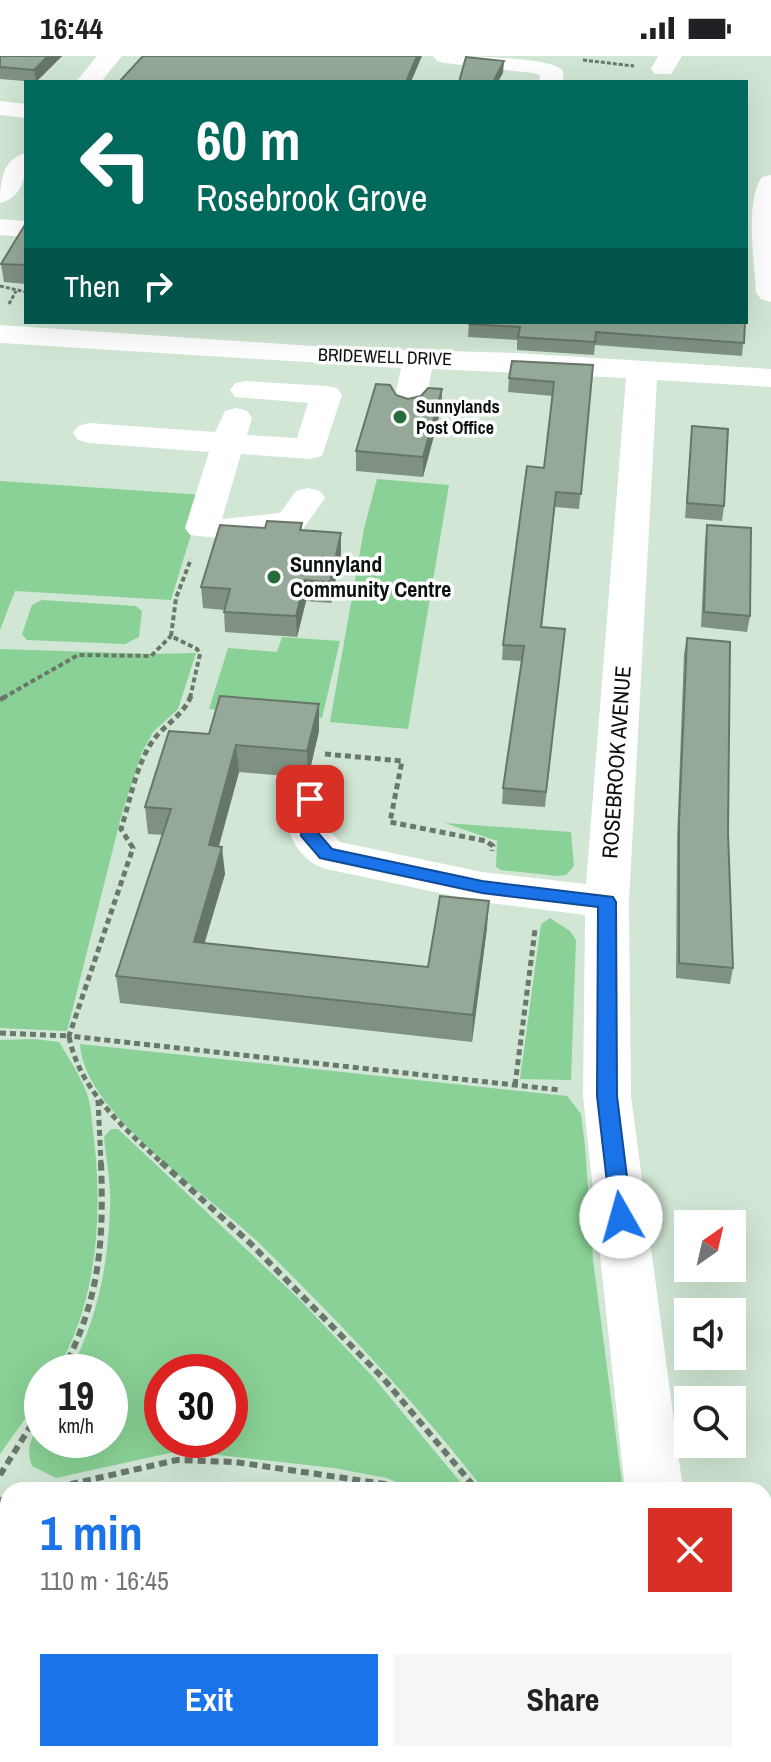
<!DOCTYPE html>
<html lang="en">
<head>
<meta charset="utf-8">
<style>
  body { margin:0; font-family:"Archivo Narrow",sans-serif; background:#f6f6f6; color:#202124; height:100vh; display:flex; flex-direction:column; font-size:30px; white-space:nowrap }
  * { box-sizing:border-box; margin:0 }
  p { font-size:26px; color:#757577 }
  .icon { flex:none; width:44px; height:44px; fill:none; stroke:currentColor; stroke-width:2; stroke-linecap:round; stroke-linejoin:round }
  .map { position:relative; flex:1; overflow:hidden }
  .sheet { position:absolute; left:0px; top:1426px; width:772px; height:280px; display:flex; flex-direction:column; background:#fff; border-radius:24px 24px 0 0; box-shadow:0 8px 32px #0002 }
  .sheet>* { flex:none }
  .hud { position:absolute; left:24px; top:24px; width:724px; height:244px; border-radius:0px; box-shadow:0 8px 32px #0002; background:#00695c; color:#fff; overflow:hidden }
  .needle { width:52px; rotate:34deg }
  .buttons { position:absolute; left:674px; top:1154px; display:grid; gap:16px }
  .buttons a { display:grid; place-items:center; width:72px; height:72px; border-radius:0px; background:#fff; box-shadow:0 8px 32px #0002; font-size:40px }
  .speed { position:absolute; left:24px; top:1298px; display:flex; gap:16px; font-size:40px; font-weight:700; text-align:center }
  .speed>* { display:grid; place-content:center; width:104px; height:104px; border-radius:50%; background:#fff; box-shadow:0 8px 32px #0002; line-height:1 }
  .speed small { font-size:20px; font-weight:400 }
  .speed .limit { border:12px solid #d22; background:#fff; color:#111 }
  .pin { position:absolute; display:grid; place-items:center; width:68px; height:68px; color:#fff; margin:-34px; border-radius:16px; box-shadow:0 4px 12px #0006 }
  .me { position:absolute; width:88px; margin:-44px; rotate:353deg; stroke-linejoin:round; filter:drop-shadow(0 0 6px #0008) }
  .turn { display:flex; align-items:center; gap:28px; height:168px; padding:0 40px; font-size:36px }
  .turn .icon { width:104px; height:104px; stroke-width:2.5 }
  .turn b { display:block; font-size:56px; line-height:68px }
  .then { display:flex; align-items:center; height:76px; padding:0 40px; background:#0003; gap:16px; font-size:30px }
  .round { display:grid; place-items:center; flex:none; width:84px; height:84px; border-radius:0px; background:#f6f6f6 }
  .summary { display:flex; align-items:center; justify-content:space-between; height:136px; padding:0 40px }
  h1 { font-size:48px; font-weight:800; line-height:60px; color:#1a73e8 }
  .button { display:flex; gap:16px; margin-top:auto; padding:16px 40px }
  .button a { flex:1; height:92px; border-radius:0px; background:#1a73e8; color:#fff; font-size:32px; font-weight:800; line-height:92px; text-align:center }
  .button a+a { background:#f6f6f6; color:#202124 }
  .status { display:flex; justify-content:space-between; align-items:center; height:56px; padding:0 40px; background:#fff; direction:ltr }
  .status svg { height:22px; fill:currentColor }
  .map>svg:first-child { display:block }
  .green { fill:#89d196; fill-rule:evenodd }
  .lines { fill:none; stroke-linecap:round; stroke-linejoin:round }
  .path-far3 { stroke:#6a786c; stroke-width:3; stroke-dasharray:4 2; stroke-linecap:butt }
  .path-far2 { stroke:#6a786c; stroke-width:4; stroke-dasharray:5 3; stroke-linecap:butt }
  .path-far1 { stroke:#6a786c; stroke-width:5; stroke-dasharray:6 4; stroke-linecap:butt }
  .path { stroke:#6a786c; stroke-width:6; stroke-dasharray:8 5; stroke-linecap:butt }
  .minor { fill:#fff; fill-rule:evenodd }
  .wall { fill:#809183 }
  .shaded-wall { fill:#68766a }
  .building { fill:#95a998; stroke:#68766a; stroke-width:2 }
  .route { fill:#1a73e8; stroke:#114b97; stroke-width:2 }
  .poi-dot { fill:#266c38; stroke:#fff; stroke-width:3 }
  .labels { text-anchor:middle; stroke-width:7; stroke-linejoin:round; paint-order:stroke }
  .far-street-label { font-size:18px; fill:#0b120c; stroke:#fff }
  .far-poi-label { font-size:18px; font-weight:bold; fill:#0b120c; stroke:#fff; text-anchor:start }
  .poi-label { font-size:22px; font-weight:bold; fill:#0b120c; stroke:#fff; text-anchor:start }
  .street-label { font-size:22px; fill:#0b120c; stroke:#fff }
</style>
</head>
<body>
<div class="status"><b>16:44</b><svg viewBox="0 0 49 12"><path d="M0 12V9h3v3zM5 12V6h3v6zM10 12V3h3v9zM15 12V0h3v12zM26 1h20v11H26zM47 4h2v5h-2z"/></svg></div>
<div class="map">
<svg width="771" height="1706" viewBox="0 0 771 1706">
  <rect width="100%" height="100%" fill="#d1e6d4"/>
  <g class="green">
    <path d="M377,423L449,429L408,673L330,666L364,473Z"/>
    <path d="M0,425L203,439L171,544L15,535L0,574Z"/>
    <path d="M42,544L136,550L142,555L139,581L125,588L27,584L22,578L32,549Z"/>
    <path d="M282,581L340,585L322,662L209,653L228,592L277,596Z"/>
    <path d="M0,593L151,598L196,597L178,653L153,676L142,696L122,757L67,975L0,972Z"/>
    <path d="M445,767L571,776L574,810L566,819L558,820L501,814L496,811L497,785Z"/>
    <path d="M550,862L570,875L576,884L571,1024L520,1023L541,868Z"/>
    <path d="M35,983L59,986C69,1003 82,1022 88,1041C92,1054 92,1070 94,1083C103,1161 97,1247 56,1316H42V1339L0,1398V984Z"/>
    <path d="M80,988L567,1040L581,1058L585,1090L593,1204L623,1434H484C416,1346 338,1265 259,1187C212,1141 83,1057 80,988Z"/>
    <path d="M111,1073H118L299,1243L374,1322L467,1434H415L387,1422L334,1412L201,1397L174,1396L56,1422L32,1410C25,1390 32,1382 42,1364V1384H110V1316H69C97,1266 109,1207 110,1149C111,1126 106,1103 104,1081ZM162,1316H230V1384H162Z"/>
    <path d="M530,1698H618L626,1701L627,1706H530Z"/>
  </g>
  <g class="lines">
    <g class="path-far3">
      <path d="M583,4L634,10"/>
      <path d="M0,230L26,236"/>
      <path d="M9,248L16,235"/>
    </g>
    <g class="path-far2">
      <path d="M3,642L78,599L151,600L171,580"/>
      <path d="M190,642L200,598L197,593L171,580L176,542L191,503"/>
    </g>
    <g class="path-far1">
      <path d="M191,640C182,662 161,670 150,689C135,714 130,745 121,773L133,792L69,980L560,1034"/>
      <path d="M0,644L6,640"/>
      <path d="M325,698L402,705L390,766L486,785L493,790L492,795"/>
      <path d="M0,977L69,980C79,1034 124,1072 163,1108"/>
      <path d="M515,1029L535,874"/>
      <path d="M98,1044L101,1108"/>
    </g>
    <g class="path">
      <path d="M161,1106L250,1187L383,1322L477,1434"/>
      <path d="M62,1316C100,1243 104,1187 101,1106"/>
      <path d="M0,1419L42,1352"/>
      <path d="M45,1434L177,1404L235,1406L385,1428L399,1434"/>
      <path d="M0,1444L8,1443"/>
      <path d="M524,1706L525,1698"/>
    </g>
    <g class="minor">
      <path d="M97,0H122L101,26H76Z"/>
      <path d="M433,0C456,0 551,0 562,14C564,17 563,22 563,26H539L540,19L533,17L445,7L437,5Z"/>
      <path d="M658,0H682L671,18H655L651,13Z"/>
      <path d="M0,45L26,48V62L0,59Z"/>
      <path d="M26,97C26,118 24,141 0,147C0,126 2,103 26,97Z"/>
      <path d="M771,119V246L761,243L756,237C755,207 744,146 762,121Z"/>
      <path d="M0,163L26,165V181L0,179Z"/>
      <path d="M0,269L343,292L517,297L771,313V331L657,324L629,846L631,1040L683,1434H625L583,1040L585,859L482,846L326,813C293,803 277,763 295,733L310,729L325,733L331,743V776L340,786L482,816L586,828L626,322L432,313L425,350L420,357L409,360L398,357L393,350L401,312L0,287Z"/>
      <path d="M246,325L326,330L337,332L342,339L322,400L310,403L241,398L222,463L280,457L296,435L308,432L320,435L325,442L303,473L236,484L190,479L185,472L209,396L89,387L78,384L73,377L78,370L89,367L215,376L225,355L236,352L247,355L252,362L247,379L297,382L308,347L235,341L230,334L235,327Z"/>
      <rect x="650" y="1698" width="64" height="8"/>
    </g>
  </g>
  <g class="wall">
    <path d="M0,0H62L36,26L0,23Z"/>
    <path d="M26,167V228L4,226L1,208Z"/>
    <path d="M459,266H745L742,300L595,289L594,299L517,294V284L468,281L469,267Z"/>
    <path d="M593,309L579,453L555,451L542,571L565,573L545,751L502,748L503,732L522,605L502,604L503,589L544,412L553,340L508,336L509,322Z"/>
    <path d="M442,333L441,353L423,421L356,415V395L396,339L408,343Z"/>
    <path d="M692,370L724,450L722,465L685,462Z"/>
    <path d="M302,467V475L341,477V497L331,547L306,545L297,581L225,576L224,554L203,552L201,531L265,472Z"/>
    <path d="M707,469L750,560L747,576L701,571L705,484Z"/>
    <path d="M687,582L728,777L733,912L730,928L676,922L677,782L684,598Z"/>
    <path d="M319,648V675L308,722L239,716L218,790L225,818L204,887L428,911L487,872L472,986L120,947L116,920L163,779L148,778L145,751L209,678Z"/>
  </g>
  <g class="shaded-wall">
    <path d="M48,0H62L36,26L34,14Z"/>
    <path d="M417,0H422L411,26H406Z"/>
    <path d="M504,5L503,17L498,26H493Z"/>
    <path d="M442,333L441,353L423,421V401Z"/>
    <path d="M341,477V497L331,547L330,526Z"/>
    <path d="M305,524L306,545L297,581L296,560Z"/>
    <path d="M319,648V675L308,722L307,695Z"/>
    <path d="M236,689L239,716L212,816L209,789Z"/>
    <path d="M222,791L225,818L197,913L194,886Z"/>
    <path d="M489,845L487,872L472,986L473,959Z"/>
  </g>
  <g class="building">
    <path d="M0,0H48L34,14L0,11Z"/>
    <path d="M143,0H417L406,26H119Z"/>
    <path d="M466,1L504,5L493,26H459Z"/>
    <path d="M26,167V209L1,208Z"/>
    <path d="M469,266H745L744,287L596,276L595,286L518,281L520,271L469,268Z"/>
    <path d="M512,305L593,309L581,438L556,436L541,571L565,573L546,736L503,732L524,590L503,589L527,410L544,412L554,326L509,322Z"/>
    <path d="M376,328L390,329L396,339L408,343L421,340L428,332L442,333L423,401L356,395Z"/>
    <path d="M692,370L728,373L724,450L687,447Z"/>
    <path d="M267,465L302,467L300,474L341,477L330,526L305,524L296,560L224,556L230,533L201,531L220,469L265,472Z"/>
    <path d="M707,469L751,472L750,560L704,556Z"/>
    <path d="M687,582L730,586L728,777L733,912L679,907V766Z"/>
    <path d="M220,640L319,648L307,695L236,689L209,789L222,791L194,886L428,911L440,840L489,845L473,959L116,920L171,753L145,751L169,675L209,678Z"/>
  </g>
  <path class="route" d="M310,737L319,743V778L332,793L482,825L613,841L616,846L617,1040L632,1161L629,1167L621,1170L614,1167L611,1161L597,1040L598,851L482,837L320,802L301,780L302,743Z"/>
  <g class="poi-dot">
    <circle cx="400" cy="361" r="8"/>
    <circle cx="274" cy="521" r="8"/>
  </g>
  <g class="labels">
    <g class="far-street-label">
      <text transform="translate(385 301) rotate(2)" y="6">BRIDEWELL DRIVE</text>
    </g>
    <g class="far-poi-label">
      <text x="416" y="357">Sunnylands<tspan x="416" dy="21">Post Office</tspan></text>
    </g>
    <g class="poi-label">
      <text x="290" y="516">Sunnyland<tspan x="290" dy="25">Community Centre</tspan></text>
    </g>
    <g class="street-label">
      <text transform="translate(616 706) rotate(-86)" y="8">ROSEBROOK AVENUE</text>
    </g>
  </g>
</svg>
<div class="buttons">
<a><svg class="needle" viewBox="-14 -14 28 28"><path d="M0-13l5 13h-10z" fill="#e53935"/><path d="M0 13l5-13h-10z" fill="#757577"/></svg></a>
<a><svg class="icon" aria-label="sound" viewBox="0 0 24 24"><path d="M4 9h4l5-4v14l-5-4H4zM17 9q2 3 0 6"/></svg></a>
<a><svg class="icon" aria-label="search" viewBox="0 0 24 24"><circle cx="10" cy="10" r="6"/><path d="M15 15l6 6"/></svg></a>
</div>
<div class="speed"><div>19<small>km/h</small></div><div class="limit">30</div></div>
<div class="pin" style="left:310px;top:743px;background:#d93025"><svg class="icon" aria-label="arrive" viewBox="0 0 24 24"><path d="M6 21V4h12l-3 4 3 4H6"/></svg></div>
<svg class="me" style="left:621px;top:1161px" viewBox="-20 -20 40 40"><circle r="19" fill="#fff"/><path d="M0-13L10 11 0 6-10 11z" fill="#1a73e8"/></svg>
<div class="hud">
<div class="turn"><svg class="icon" aria-label="left" viewBox="0 0 24 24"><path d="M17 20v-9H6M10 6l-5 5 5 5"/></svg><div><b>60 m</b>Rosebrook Grove</div></div>
<div class="then">Then<svg class="icon" aria-label="right" viewBox="0 0 24 24"><path d="M7 20v-9h11M14 6l5 5-5 5"/></svg></div>
</div>
<section class="sheet">
<div class="summary"><div><h1>1 min</h1><p>110 m · 16:45</p></div><a class="round" style="background:#d93025;color:#fff"><svg class="icon" aria-label="close" viewBox="0 0 24 24"><path d="M6 6l12 12M18 6L6 18"/></svg></a></div>
<div class="button"><a>Exit</a><a>Share</a></div>
</section>
</div>
</body>
</html>
